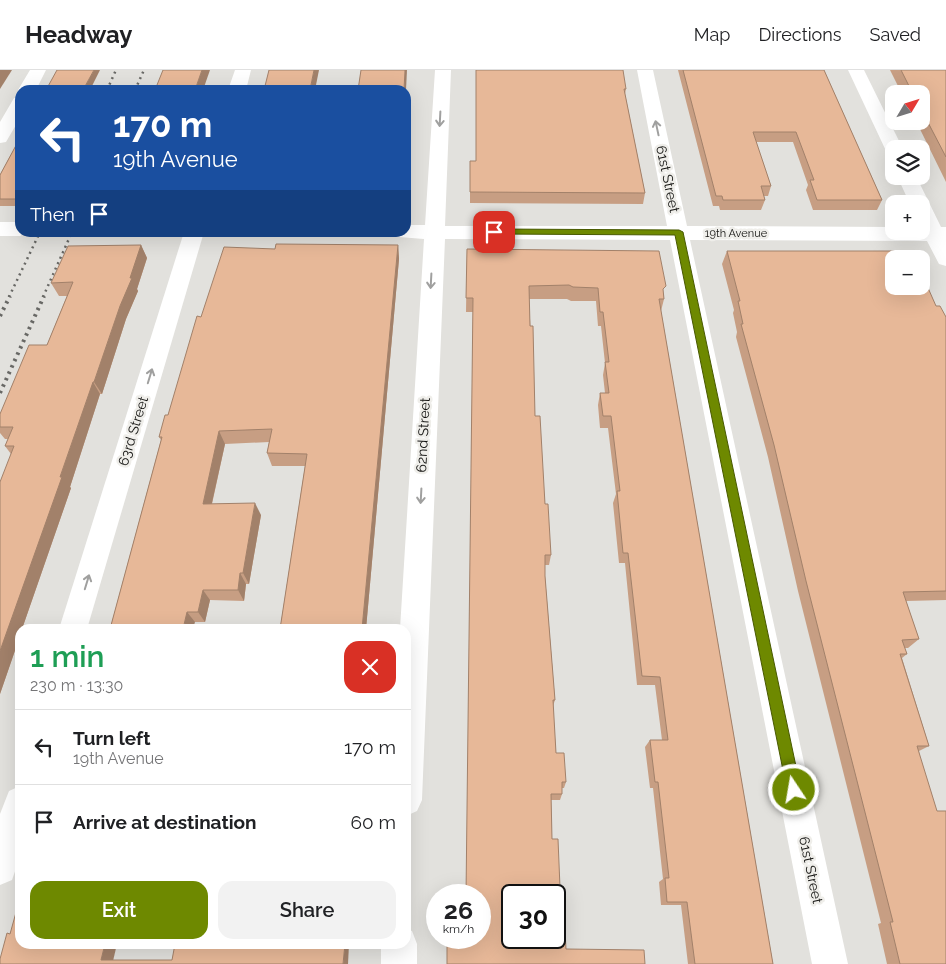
<!DOCTYPE html>
<html lang="en">
<head>
<meta charset="utf-8">
<style>
  body { margin:0; font-family:Raleway,sans-serif; background:#f2f2f2; color:#202124; height:100vh; display:flex; flex-direction:column; font-size:19px; white-space:nowrap }
  * { box-sizing:border-box; margin:0 }
  p { font-size:16px; color:#757577 }
  .icon { flex:none; width:28px; height:28px; fill:none; stroke:currentColor; stroke-width:2; stroke-linecap:round; stroke-linejoin:round }
  .map { position:relative; flex:1; overflow:hidden }
  .details { position:absolute; left:15px; top:554px; width:396px; height:325px; display:flex; flex-direction:column; background:#fff; border-radius:15px; box-shadow:0 5px 20px #0002 }
  .details>* { flex:none }
  .hud { position:absolute; left:15px; top:15px; width:396px; height:152px; border-radius:15px; box-shadow:0 5px 20px #0002; background:#1a4fa0; color:#fff; overflow:hidden }
  .needle { width:32px; rotate:52deg }
  .controls { position:absolute; left:885px; top:15px; display:grid; gap:10px }
  .controls a { display:grid; place-items:center; width:45px; height:45px; border-radius:10px; background:#fff; box-shadow:0 5px 20px #0002; font-size:25px }
  .speed { position:absolute; left:426px; top:814px; display:flex; gap:10px; font-size:25px; font-weight:700; text-align:center }
  .speed>* { display:grid; place-content:center; width:65px; height:65px; border-radius:50%; background:#fff; box-shadow:0 5px 20px #0002; line-height:1 }
  .speed small { font-size:12px; font-weight:400 }
  .speed .limit { border:2px solid #111; border-radius:8px; background:#fff; color:#111 }
  .pin { position:absolute; display:grid; place-items:center; width:42px; height:42px; color:#fff; margin:-21px; border-radius:10px; box-shadow:0 2px 8px #0006 }
  .me { position:absolute; width:55px; margin:-28px; rotate:348deg; stroke-linejoin:round; filter:drop-shadow(0 0 4px #0008) }
  .turn { display:flex; align-items:center; gap:18px; height:105px; padding:0 15px; font-size:22px }
  .turn .icon { width:65px; height:65px; stroke-width:2.5 }
  .turn b { display:block; font-size:35px; line-height:42px }
  .then { display:flex; align-items:center; height:48px; padding:0 15px; background:#0003; gap:10px; font-size:19px }
  .round { display:grid; place-items:center; flex:none; width:52px; height:52px; border-radius:15px; background:#f2f2f2 }
  .head { display:flex; align-items:center; justify-content:space-between; height:85px; padding:0 15px }
  h1 { font-size:30px; font-weight:600; line-height:38px; color:#1e9e55 }
  .action { display:flex; gap:10px; margin-top:auto; padding:10px 15px }
  .action a { flex:1; height:58px; border-radius:15px; background:#6e8900; color:#fff; font-size:20px; font-weight:600; line-height:58px; text-align:center }
  .action a+a { background:#f2f2f2; color:#202124 }
  ul { padding:0; list-style:none }
  li { display:flex; align-items:center; gap:15px; height:75px; padding:0 15px; border-top:1px solid #e0e0e0 }
  li div { flex:1 }
  li b { display:block; font-size:19px }
  li em { font-style:normal }
  header { display:flex; align-items:center; gap:30px; box-sizing:border-box; height:70px; padding:0 25px; background:#fff; border-bottom:1px solid #e0e0e0 }
  header strong { font-size:24px }
  nav { display:flex; gap:28px; margin-inline-start:auto; font-size:18px }
  .map>svg:first-child { display:block }
  .lines { fill:none; stroke-linecap:round; stroke-linejoin:round }
  .minor { fill:#fff; fill-rule:evenodd }
  .rail-far1 { stroke:#686865; stroke-width:2.5; stroke-dasharray:2 4; stroke-linecap:butt }
  .rail { stroke:#686865; stroke-width:4; stroke-dasharray:2.5 4.5; stroke-linecap:butt }
  .wall { fill:#c79e83 }
  .shaded-wall { fill:#a2816a }
  .building { fill:#e7b898; stroke:#a2816a; fill-rule:evenodd }
  .oneway { stroke:#a0a09f }
  .route { fill:#6e8900; stroke:#485900 }
  .labels { text-anchor:middle; stroke-width:5; stroke-linejoin:round; paint-order:stroke }
  .far-street-label { font-size:11px; fill:#121210; stroke:#efeeea }
  .street-label { font-size:14px; fill:#121210; stroke:#efeeea }
</style>
</head>
<body>
<header>
<strong>Headway</strong>
<nav><a>Map</a><a>Directions</a><a>Saved</a></nav>
</header>
<div class="map">
<svg width="946" height="894" viewBox="0 0 946 894">
  <rect width="100%" height="100%" fill="#e2e1dd"/>
  <g class="lines">
    <g class="minor">
      <path d="M30,0H46L36,20H20V22L18,20Z"/>
      <path d="M235,0H251L246,20H228Z"/>
      <path d="M435,0H451L445,156H667L637,0H653L687,156L894,157V161H921V134H910L897,106H916L941,157H946V196L939,194L927,171L690,170L848,894H812L670,170L445,169L422,730L417,741L406,746V559H400L424,169L399,167L396,162H406V155H425Z"/>
      <path d="M848,0H864L903,79H894V84L887,83Z"/>
      <path d="M20,27V48L6,72L0,73V52L14,28Z"/>
      <path d="M0,152H20V162H28L20,166H0Z"/>
      <path d="M184,162H204L87,559H59Z"/>
      <path d="M20,716V787L12,810L0,815V744L9,721Z"/>
      <path d="M406,859L412,861L417,874V894H381V874H406Z"/>
    </g>
    <g class="rail-far1">
      <path d="M107,20L116,0"/>
      <path d="M135,20L144,0"/>
      <path d="M9,227L40,162"/>
      <path d="M43,227L72,162"/>
    </g>
    <g class="rail">
      <path d="M0,246L10,226"/>
      <path d="M0,323L44,226"/>
    </g>
  </g>
  <g class="wall">
    <path d="M476,0L626,19L625,24L645,123L643,134L470,133V91H476Z"/>
    <path d="M678,0H824L882,130L877,140H813L806,120L808,115L793,72H756L771,116L768,126H764L765,130L761,140H720L719,136H713Z"/>
    <path d="M890,0H946V112L916,51H921V24H902Z"/>
    <path d="M20,68V136H0V105Z"/>
    <path d="M406,71L410,84V93L411,106L408,132H406Z"/>
    <path d="M141,175L147,188L137,219L138,221L126,249L102,324H100L70,417L71,418L22,559H20V566L0,624L11,384L5,376L8,369H5L0,363V344L47,275L67,226H59L51,213Z"/>
    <path d="M398,175L399,189L366,559H280L305,396H272L267,383L269,372L225,374L212,434L261,445L249,514H246L244,531L210,530L205,552H195L110,559L161,370L159,367L168,345L201,247L275,179Z"/>
    <path d="M467,179L664,224V229L661,241L773,894H688L681,835H661L659,812L663,809L653,718H650L645,677L650,670H662L655,615H637L625,493H619L613,433L616,424L608,358H600L598,335L600,323H605L603,305L605,293L601,256H598L596,231H571L567,229H529L535,346L551,485L549,495H545V506L555,630L553,636L556,683L566,712L564,718H562V724L560,730H551L552,769L566,879L645,894L466,868L473,242H466Z"/>
    <path d="M727,181L936,236L946,247V530L906,531L919,569L908,578H905L907,584L902,588L929,676L919,681L946,894H887L878,854L881,853L798,521L768,387L736,267L737,262L733,243L734,240L722,194Z"/>
  </g>
  <g class="shaded-wall">
    <path d="M0,0H12L0,19Z"/>
    <path d="M94,0H100L90,20H83Z"/>
    <path d="M202,0H210L203,20H195Z"/>
    <path d="M314,0H319L315,20H310Z"/>
    <path d="M405,0H407L406,20H404Z"/>
    <path d="M409,71L410,84L408,106L407,93Z"/>
    <path d="M410,93L411,106L408,132L407,119Z"/>
    <path d="M141,175L147,188L137,219L138,221L126,249L102,324L94,312Z"/>
    <path d="M398,175L399,189L366,559H362Z"/>
    <path d="M93,312L100,324L70,417L71,418L22,559H20V566L0,624V581Z"/>
    <path d="M219,361L225,374L209,446L203,434Z"/>
    <path d="M255,433L261,445L249,514L243,503Z"/>
    <path d="M240,503L246,514L244,531L238,520Z"/>
    <path d="M203,520L210,530L205,552L198,542Z"/>
    <path d="M187,542L195,552L193,559H183Z"/>
    <path d="M105,874H117L113,891L101,890Z"/>
    <path d="M345,874H349L348,894H343Z"/>
  </g>
  <g class="building">
    <path d="M57,0H94L83,20H46Z"/>
    <path d="M163,0H202L195,20H155Z"/>
    <path d="M269,0H314L310,20H264Z"/>
    <path d="M361,0H405L404,20H358Z"/>
    <path d="M476,0H623L626,19H624L645,123L470,122V91H476Z"/>
    <path d="M683,0H824L882,130H817L810,110H814L796,62H753L771,116H761L765,130H723L722,126H716Z"/>
    <path d="M901,0H946V87L921,39V24H913Z"/>
    <path d="M20,68V129H0V105Z"/>
    <path d="M406,71H409L407,93H410L407,119H406Z"/>
    <path d="M276,174L398,175L362,559H280L307,384L267,383L272,359L219,361L203,434L255,433L243,503H240L238,520H203L198,542H187L183,559H110L162,367H159L165,345H168L197,246L201,247L224,177L275,179Z"/>
    <path d="M141,175L130,208H132L120,236L94,312H93L60,407H62L0,581V412L14,376H5L13,357H0V344L29,275H47L73,212L51,213L68,176Z"/>
    <path d="M467,179L659,181L666,216L663,219L664,229H659L773,894H695L687,832H667L665,808H669L658,712H655L650,670H668L660,607L642,606L628,483H623L617,421H620L611,346H603L600,323H609L605,292H609L603,242H600L598,218L573,217L569,215L529,216L530,256H533L535,346H540L545,434H548L551,485H545V506L555,630H553L556,683H564L566,712H562V724H551L552,769H558L561,842L564,843L566,879L644,880L645,894H447V868H480V825H466L473,228H466ZM512,825H555V868H512Z"/>
    <path d="M727,181H912L915,189H894V216H921V202L936,236H940L946,247V521L903,522L919,569L902,570L907,584H900L929,676H917L937,741H946V894H900L890,852H893L806,511L774,375L741,254H743L738,231H740Z"/>
    <path d="M20,828V874H105L101,890H172L175,874H345L343,894H0V889L7,863L10,864Z"/>
  </g>
  <defs><path id="oneway-shaft" d="M-6 0H5M1.5-3L5.5 0L1.5 3" fill="none" stroke-width="1.6" stroke-linecap="round" stroke-linejoin="round" transform="scale(1.25)"/></defs>
  <g class="oneway">
    <use href="#oneway-shaft" transform="translate(440 49) rotate(93)"/>
    <use href="#oneway-shaft" transform="translate(657 58) rotate(-102)"/>
    <use href="#oneway-shaft" transform="translate(431 211) rotate(93)"/>
    <use href="#oneway-shaft" transform="translate(150 306) rotate(-73)"/>
    <use href="#oneway-shaft" transform="translate(421 426) rotate(93)"/>
    <use href="#oneway-shaft" transform="translate(87 512) rotate(-73)"/>
  </g>
  <path class="route" d="M494,159L679,160L683,162L801,720L799,725L794,727L789,725L787,720L675,165L491,164V160Z"/>
  <g class="labels">
    <g class="far-street-label">
      <text x="736" y="167">19th Avenue</text>
    </g>
    <g class="street-label">
      <text transform="translate(668 109) rotate(78)" y="5">61st Street</text>
      <text transform="translate(133 361) rotate(-73)" y="5">63rd Street</text>
      <text transform="translate(423 365) rotate(-87)" y="5">62nd Street</text>
      <text transform="translate(811 800) rotate(78)" y="5">61st Street</text>
    </g>
  </g>
</svg>
<div class="controls">
<a><svg class="needle" viewBox="-14 -14 28 28"><path d="M0-13l5 13h-10z" fill="#e53935"/><path d="M0 13l5-13h-10z" fill="#757577"/></svg></a>
<a><svg class="icon" aria-label="layers" viewBox="0 0 24 24"><path d="M12 4l9 5-9 5-9-5zM3 14l9 5 9-5"/></svg></a>
<a>+</a>
<a>−</a>
</div>
<div class="speed"><div>26<small>km/h</small></div><div class="limit">30</div></div>
<div class="pin" style="left:494px;top:162px;background:#d93025"><svg class="icon" aria-label="arrive" viewBox="0 0 24 24"><path d="M6 21V4h12l-3 4 3 4H6"/></svg></div>
<svg class="me" style="left:794px;top:720px" viewBox="-20 -20 40 40"><circle r="17" fill="#6e8900" stroke="#fff" stroke-width="3"/><path d="M0-11L8 9 0 5-8 9z" fill="#fff"/></svg>
<div class="hud">
<div class="turn"><svg class="icon" aria-label="left" viewBox="0 0 24 24"><path d="M17 20v-9H6M10 6l-5 5 5 5"/></svg><div><b>170 m</b>19th Avenue</div></div>
<div class="then">Then<svg class="icon" aria-label="arrive" viewBox="0 0 24 24"><path d="M6 21V4h12l-3 4 3 4H6"/></svg></div>
</div>
<section class="details">
<div class="head"><div><h1>1 min</h1><p>230 m · 13:30</p></div><a class="round" style="background:#d93025;color:#fff"><svg class="icon" aria-label="close" viewBox="0 0 24 24"><path d="M6 6l12 12M18 6L6 18"/></svg></a></div>
<ul>
<li><svg class="icon" aria-label="left" viewBox="0 0 24 24"><path d="M17 20v-9H6M10 6l-5 5 5 5"/></svg><div><b>Turn left</b><p>19th Avenue</p></div><em>170 m</em></li>
<li><svg class="icon" aria-label="arrive" viewBox="0 0 24 24"><path d="M6 21V4h12l-3 4 3 4H6"/></svg><div><b>Arrive at destination</b></div><em>60 m</em></li>
</ul>
<div class="action"><a>Exit</a><a>Share</a></div>
</section>
</div>
</body>
</html>
